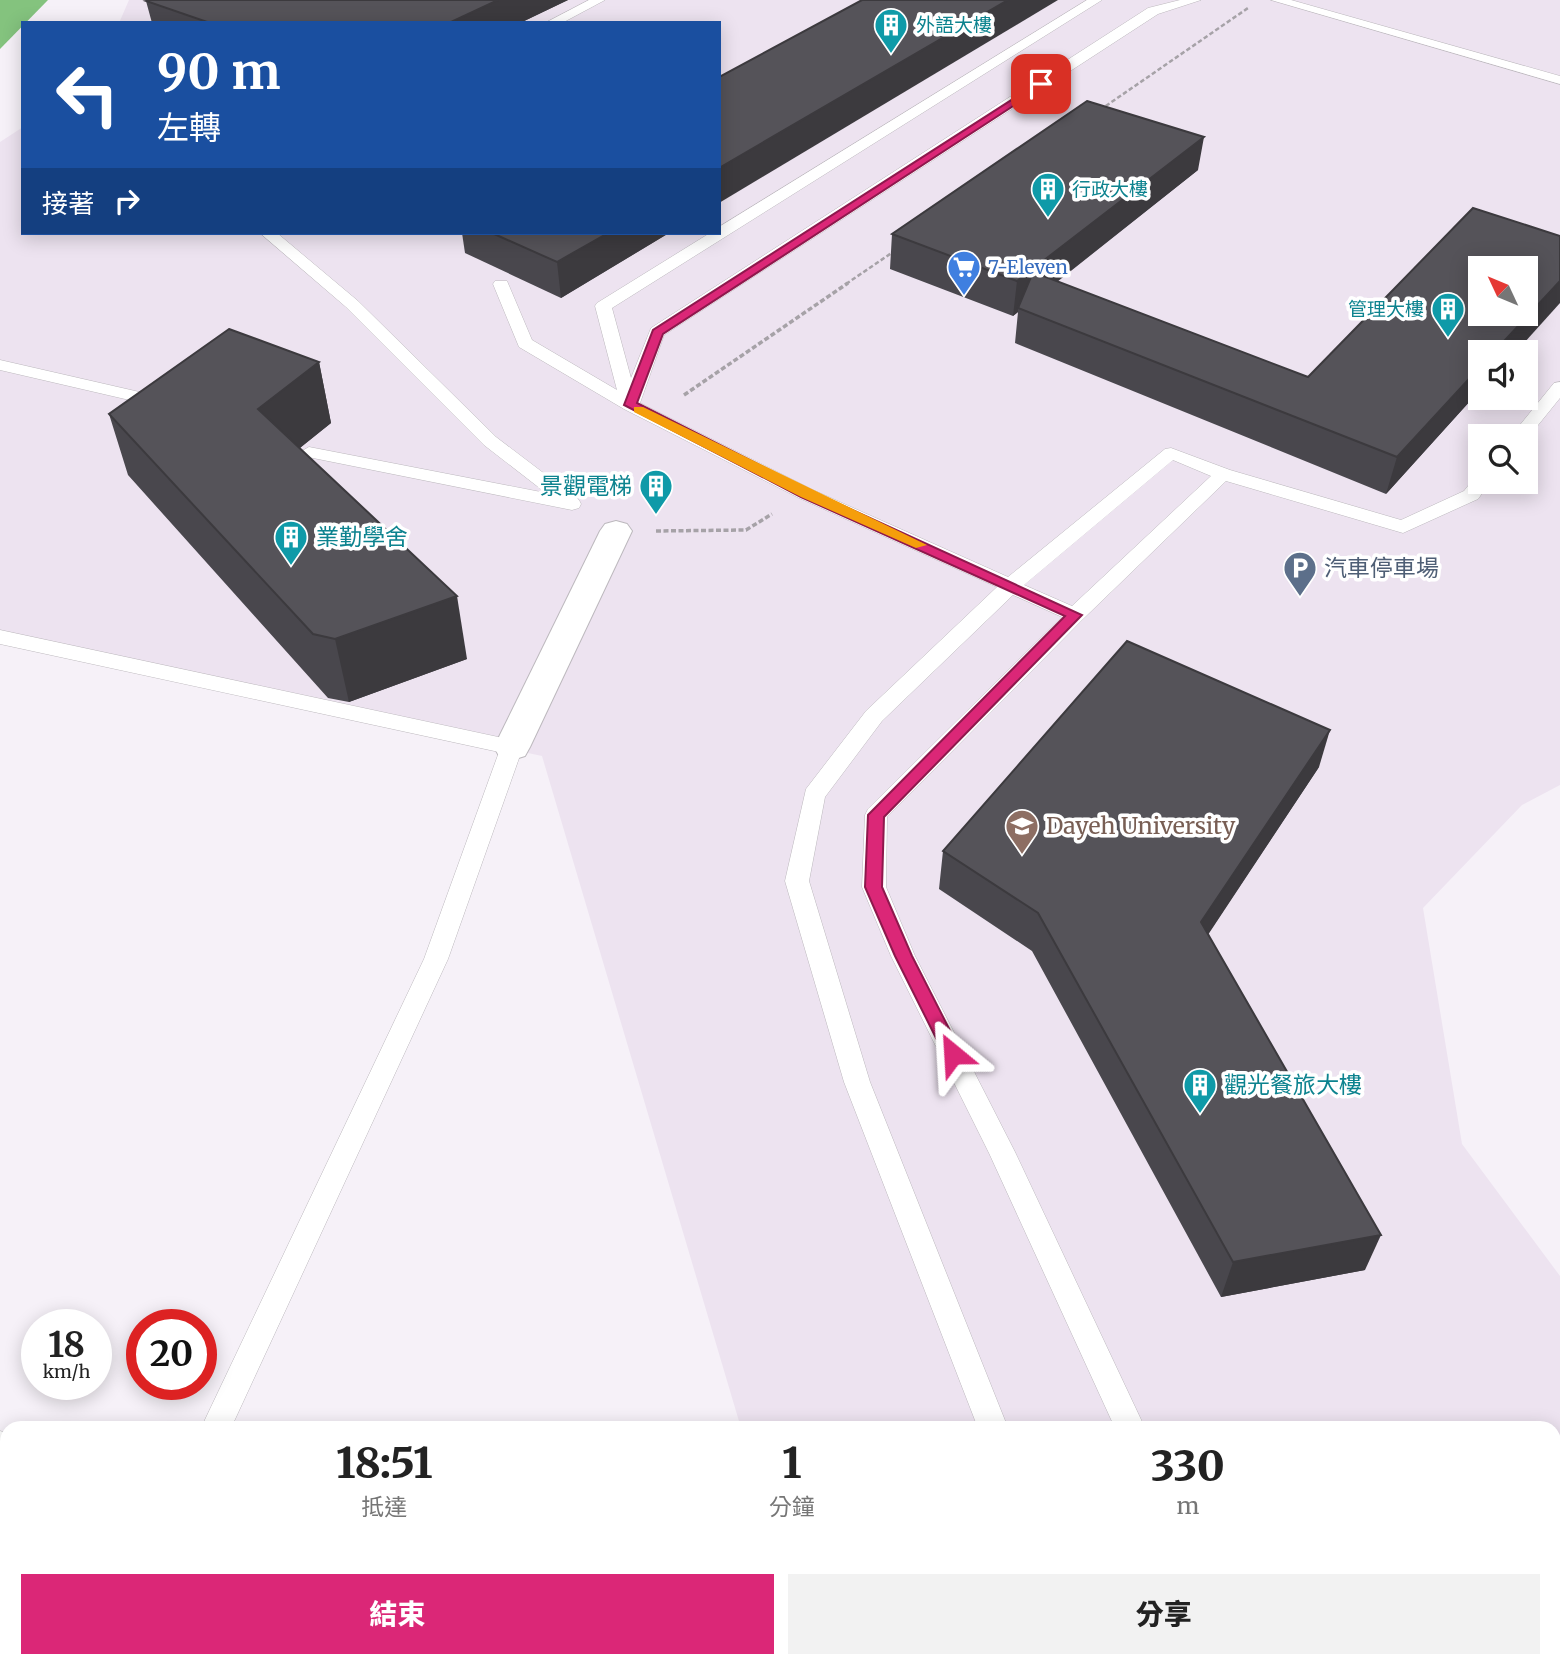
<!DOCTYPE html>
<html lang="zh-TW">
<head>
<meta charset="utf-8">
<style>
  body { margin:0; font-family:Merriweather,"Noto Sans TC",serif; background:#f2f2f2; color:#222; height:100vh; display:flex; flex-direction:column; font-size:26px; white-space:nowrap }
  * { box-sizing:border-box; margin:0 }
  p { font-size:23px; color:#767676 }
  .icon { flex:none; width:38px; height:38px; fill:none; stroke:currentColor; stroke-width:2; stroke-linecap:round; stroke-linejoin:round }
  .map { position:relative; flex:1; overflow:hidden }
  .details { position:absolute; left:0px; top:1421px; width:1561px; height:247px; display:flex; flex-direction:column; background:#fff; border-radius:21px 21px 0 0; box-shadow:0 4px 18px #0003 }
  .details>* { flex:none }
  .hud { position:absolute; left:21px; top:21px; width:700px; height:214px; border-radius:0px; box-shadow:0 4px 18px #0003; background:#1a4fa0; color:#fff; overflow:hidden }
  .needle { width:46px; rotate:314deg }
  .tools { position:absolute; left:1468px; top:256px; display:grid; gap:14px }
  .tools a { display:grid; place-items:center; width:70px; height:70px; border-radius:0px; background:#fff; box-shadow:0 4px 18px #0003; font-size:35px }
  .speed { position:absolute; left:21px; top:1309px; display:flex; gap:14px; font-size:35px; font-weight:700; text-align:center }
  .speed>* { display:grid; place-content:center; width:91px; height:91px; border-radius:50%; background:#fff; box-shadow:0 4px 18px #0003; line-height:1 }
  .speed small { font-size:18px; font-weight:400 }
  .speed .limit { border:10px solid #d22; background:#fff; color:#111 }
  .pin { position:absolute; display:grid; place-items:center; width:60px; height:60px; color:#fff; margin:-30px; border-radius:14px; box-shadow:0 4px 10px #0006 }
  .me { position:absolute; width:77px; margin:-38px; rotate:333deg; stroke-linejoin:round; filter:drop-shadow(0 0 5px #0008) }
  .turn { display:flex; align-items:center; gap:24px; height:147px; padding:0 21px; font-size:32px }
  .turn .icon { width:91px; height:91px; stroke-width:2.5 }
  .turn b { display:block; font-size:49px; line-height:60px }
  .then { display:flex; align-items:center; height:66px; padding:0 21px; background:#0003; gap:14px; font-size:26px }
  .eta { display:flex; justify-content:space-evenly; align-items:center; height:119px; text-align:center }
  .eta b { font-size:42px; font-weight:800; line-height:49px }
  .action { display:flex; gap:14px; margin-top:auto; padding:14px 21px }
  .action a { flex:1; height:80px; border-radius:0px; background:#db2777; color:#fff; font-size:28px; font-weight:800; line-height:80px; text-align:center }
  .action a+a { background:#f2f2f2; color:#222 }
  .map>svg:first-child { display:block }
  .built { fill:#ede3f0; fill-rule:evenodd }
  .forest { fill:#84c37e }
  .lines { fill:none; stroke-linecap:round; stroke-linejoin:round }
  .lane-casing { stroke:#bcb8bd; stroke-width:1 }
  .street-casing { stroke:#bcb8bd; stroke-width:2 }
  .path-far1 { stroke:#a6a2a7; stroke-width:2.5; stroke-dasharray:4.5 2.5; stroke-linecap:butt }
  .path { stroke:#a6a2a7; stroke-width:3.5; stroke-dasharray:5 2.5; stroke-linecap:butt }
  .lane { fill:#fff; fill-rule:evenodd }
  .street { fill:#fff; fill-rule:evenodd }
  .wall { fill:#49474d }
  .shaded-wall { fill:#3c3a3e }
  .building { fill:#555359; stroke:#3c3a3e; stroke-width:2; fill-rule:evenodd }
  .route { fill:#db2777; stroke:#8e194d; stroke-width:2 }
  .slow { fill:#f59e0b }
  .labels { text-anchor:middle; stroke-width:7; stroke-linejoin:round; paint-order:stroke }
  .far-culture-label { font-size:19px; fill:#0d838f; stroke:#fff; text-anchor:start }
  .far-shop-label { font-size:19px; fill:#366cbe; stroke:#fff; text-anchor:start }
  .culture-label { font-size:23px; fill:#0d838f; stroke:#fff; text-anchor:start }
  .service-label { font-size:23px; fill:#4e5e75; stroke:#fff; text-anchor:start }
  .education-label { font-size:23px; fill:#785e54; stroke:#fff; text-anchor:start }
</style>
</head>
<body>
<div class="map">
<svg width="1560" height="1667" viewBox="0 0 1560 1667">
  <rect width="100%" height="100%" fill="#f6f1f8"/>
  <path class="built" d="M129,0H1560V785L1522,805L1423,908L1462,1144L1560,1276V1667H812L810,1661H1554V1428H741L542,756L0,639V142L23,127V233H719V23H119ZM1480,268H1526V313H1480ZM1480,352H1526V397H1480ZM1480,436H1526V481H1480Z"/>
  <path class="forest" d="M0,0H48L0,49Z"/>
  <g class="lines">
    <defs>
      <g id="lane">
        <path d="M589,0H605L562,23H545Z"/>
        <path d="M1087,0H1102L612,308L631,378L651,328L1148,8L1180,0H1201L1158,14L664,335L640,403L813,490L1008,577L1165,449L1171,448L1230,470L1401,520L1464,491L1475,477L1480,476V481H1491L1478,499L1403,533L1226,481L1082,620L887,817L886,887L915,956L1015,1152L1145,1428H1115L989,1153L891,956L862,887L865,815L868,809L1062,617L1013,595L882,721L825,797L809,881L870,1082L1008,1428H978L844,1082L785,881L806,789L866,711L997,587L799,498L624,409L519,347L493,284L495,281H507L532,340L617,390L595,306L597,303L710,233H719V227ZM1173,460L1211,476L1072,606L1024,585Z"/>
        <path d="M1271,0H1291L1560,76V84Z"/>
        <path d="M260,233H277L358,301L496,437L579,500L581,504L579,508L572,510L303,456L300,452L309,447L546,493L484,445L346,307Z"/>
        <path d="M0,360L170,399L173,403L164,408L0,370Z"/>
        <path d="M1560,382V398L1526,440V436H1511L1554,383Z"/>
        <path d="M0,630L512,740L520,742L523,747L448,959L231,1428H201L424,959L499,752L0,644Z"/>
        <path d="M0,1431L7,1433V1462L0,1460Z"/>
        <path d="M84,1661H117L115,1667H82Z"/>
        <path d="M1069,1661H1101L1103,1667H1071Z"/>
        <path d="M1221,1661H1254L1256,1667H1223Z"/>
      </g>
      <path id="street" d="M616,521L627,524L632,531L530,747L525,756L512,760L499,756L494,747L600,531L605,524Z"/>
    </defs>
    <use href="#lane" class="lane-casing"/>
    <use href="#street" class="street-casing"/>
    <g class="path-far1">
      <path d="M1100,110L1248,8"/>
      <path d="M846,284L893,252"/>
    </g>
    <g class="path">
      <path d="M684,395L848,283"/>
      <path d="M656,531L746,530L772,514"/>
    </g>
    <use href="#lane" class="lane"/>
    <use href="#street" class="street"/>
  </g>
  <g class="wall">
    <path d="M150,0H568L520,23H152L146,1Z"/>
    <path d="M1198,170L1057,282L1308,377L1480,352V390L1386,494L1015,343L1018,312L1013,316L890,269L892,234Z"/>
    <path d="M462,233H669L561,298L465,253Z"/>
    <path d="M319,362L331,423L300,448L467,659L349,702L328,698L128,475L109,414Z"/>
    <path d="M1319,767L1208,934L1365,1270L1221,1297L1032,951L939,889L943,851Z"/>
  </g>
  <g class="shaded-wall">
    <path d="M498,0H568L520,23H449Z"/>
    <path d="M1008,0H1058L719,203V168Z"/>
    <path d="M1204,137L1198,170L1022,309L1018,308V312L1013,316L1017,281Z"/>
    <path d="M608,233H669L561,298L557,262Z"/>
    <path d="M1560,281V303L1516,352H1494Z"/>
    <path d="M319,362L331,423L272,470L258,409Z"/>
    <path d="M1480,367V390L1386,494L1397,457Z"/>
    <path d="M457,596L467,659L349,702L335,639Z"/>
    <path d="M1330,730L1319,767L1192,959L1201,922Z"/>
    <path d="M1381,1235L1365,1270L1221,1297L1233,1262Z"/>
  </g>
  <g class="building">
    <path d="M150,0H498L449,23H210L146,1Z"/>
    <path d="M862,0H1008L719,168V77Z"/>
    <path d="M1087,101L1204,137L1017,281L892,234Z"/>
    <path d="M1473,208L1560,236V281L1494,352H1480V367L1397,457L1018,308L1033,272L1308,377ZM1480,268H1526V313H1480Z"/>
    <path d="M492,233H608L557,262Z"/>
    <path d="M229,329L319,362L258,409L457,596L335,639L313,634L109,414Z"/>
    <path d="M1127,641L1330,730L1201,922L1381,1235L1233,1262L1038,913L943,851Z"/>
  </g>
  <path class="route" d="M1041,81L1044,86L663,334L637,403L811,491L1082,615L884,817L882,887L912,956L962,1054L953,1061L944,1054L895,956L865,887L868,815L1065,616L801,497L624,405L653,330Z"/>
  <path class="slow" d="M634,407H643L927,545L916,548L801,497L634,412Z"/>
  <defs>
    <symbol id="building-pin" viewBox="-11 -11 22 30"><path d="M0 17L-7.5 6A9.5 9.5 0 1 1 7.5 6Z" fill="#0f9aa8" stroke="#fff"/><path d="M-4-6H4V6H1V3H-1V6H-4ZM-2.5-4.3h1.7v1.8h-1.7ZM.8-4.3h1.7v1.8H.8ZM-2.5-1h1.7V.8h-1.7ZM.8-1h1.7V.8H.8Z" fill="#fff"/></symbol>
    <symbol id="supermarket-pin" viewBox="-11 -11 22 30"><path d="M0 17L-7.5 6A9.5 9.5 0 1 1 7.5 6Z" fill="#3f7fe0" stroke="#fff"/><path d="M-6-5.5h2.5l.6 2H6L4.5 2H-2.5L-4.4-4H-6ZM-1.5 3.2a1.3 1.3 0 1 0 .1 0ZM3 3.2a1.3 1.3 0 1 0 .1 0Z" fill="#fff"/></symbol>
    <symbol id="parking-pin" viewBox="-11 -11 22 30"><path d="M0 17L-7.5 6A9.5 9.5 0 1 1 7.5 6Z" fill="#5c6f8a" stroke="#fff"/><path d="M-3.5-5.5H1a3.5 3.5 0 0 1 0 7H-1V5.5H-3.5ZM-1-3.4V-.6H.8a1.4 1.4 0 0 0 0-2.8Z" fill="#fff"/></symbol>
    <symbol id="university-pin" viewBox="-11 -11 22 30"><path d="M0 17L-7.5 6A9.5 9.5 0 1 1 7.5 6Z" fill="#8d6e63" stroke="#fff"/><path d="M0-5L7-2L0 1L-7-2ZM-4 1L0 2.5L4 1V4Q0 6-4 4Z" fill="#fff"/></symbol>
  </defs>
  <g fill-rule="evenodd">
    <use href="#building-pin" x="872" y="6" width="38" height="52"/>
    <use href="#building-pin" x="1029" y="170" width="38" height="52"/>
    <use href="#supermarket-pin" x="945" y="248" width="38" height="52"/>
    <use href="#building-pin" x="1429" y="290" width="38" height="52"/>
    <use href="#building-pin" x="637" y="467" width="38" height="52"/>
    <use href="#building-pin" x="272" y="518" width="38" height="52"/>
    <use href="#parking-pin" x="1281" y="549" width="38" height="52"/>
    <use href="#university-pin" x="1003" y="807" width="38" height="52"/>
    <use href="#building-pin" x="1181" y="1066" width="38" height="52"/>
  </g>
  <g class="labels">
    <g class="far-culture-label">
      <text x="916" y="32">外語大樓</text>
      <text x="1072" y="196">行政大樓</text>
      <text x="1424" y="316" text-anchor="end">管理大樓</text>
    </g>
    <g class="far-shop-label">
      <text x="988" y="274">7-Eleven</text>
    </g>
    <g class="culture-label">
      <text x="632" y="494" text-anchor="end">景觀電梯</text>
      <text x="316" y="545">業勤學舍</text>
      <text x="1224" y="1093">觀光餐旅大樓</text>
    </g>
    <g class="service-label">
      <text x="1324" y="576">汽車停車場</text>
    </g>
    <g class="education-label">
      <text x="1046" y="834">Dayeh University</text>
    </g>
  </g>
</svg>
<div class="tools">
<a><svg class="needle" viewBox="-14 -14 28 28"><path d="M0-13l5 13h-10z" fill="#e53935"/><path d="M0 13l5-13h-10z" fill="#767676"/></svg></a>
<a><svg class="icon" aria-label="sound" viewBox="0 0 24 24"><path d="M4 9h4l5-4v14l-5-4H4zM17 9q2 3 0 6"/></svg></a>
<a><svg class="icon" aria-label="search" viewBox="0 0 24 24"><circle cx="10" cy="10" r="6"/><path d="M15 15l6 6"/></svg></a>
</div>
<div class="speed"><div>18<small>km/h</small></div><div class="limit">20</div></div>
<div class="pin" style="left:1041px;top:84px;background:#d93025"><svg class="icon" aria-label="arrive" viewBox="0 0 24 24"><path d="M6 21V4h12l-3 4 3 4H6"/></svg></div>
<svg class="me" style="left:953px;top:1054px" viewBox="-20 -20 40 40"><path d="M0-17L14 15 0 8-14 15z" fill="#db2777" stroke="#fff" stroke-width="4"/></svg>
<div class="hud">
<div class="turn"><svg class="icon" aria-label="left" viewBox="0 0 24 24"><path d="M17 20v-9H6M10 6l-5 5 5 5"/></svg><div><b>90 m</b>左轉</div></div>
<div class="then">接著<svg class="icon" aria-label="right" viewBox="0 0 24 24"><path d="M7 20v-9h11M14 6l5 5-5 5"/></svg></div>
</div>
<section class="details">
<div class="eta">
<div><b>18:51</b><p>抵達</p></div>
<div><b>1</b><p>分鐘</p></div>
<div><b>330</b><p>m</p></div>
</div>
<div class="action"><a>結束</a><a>分享</a></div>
</section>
</div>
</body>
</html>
